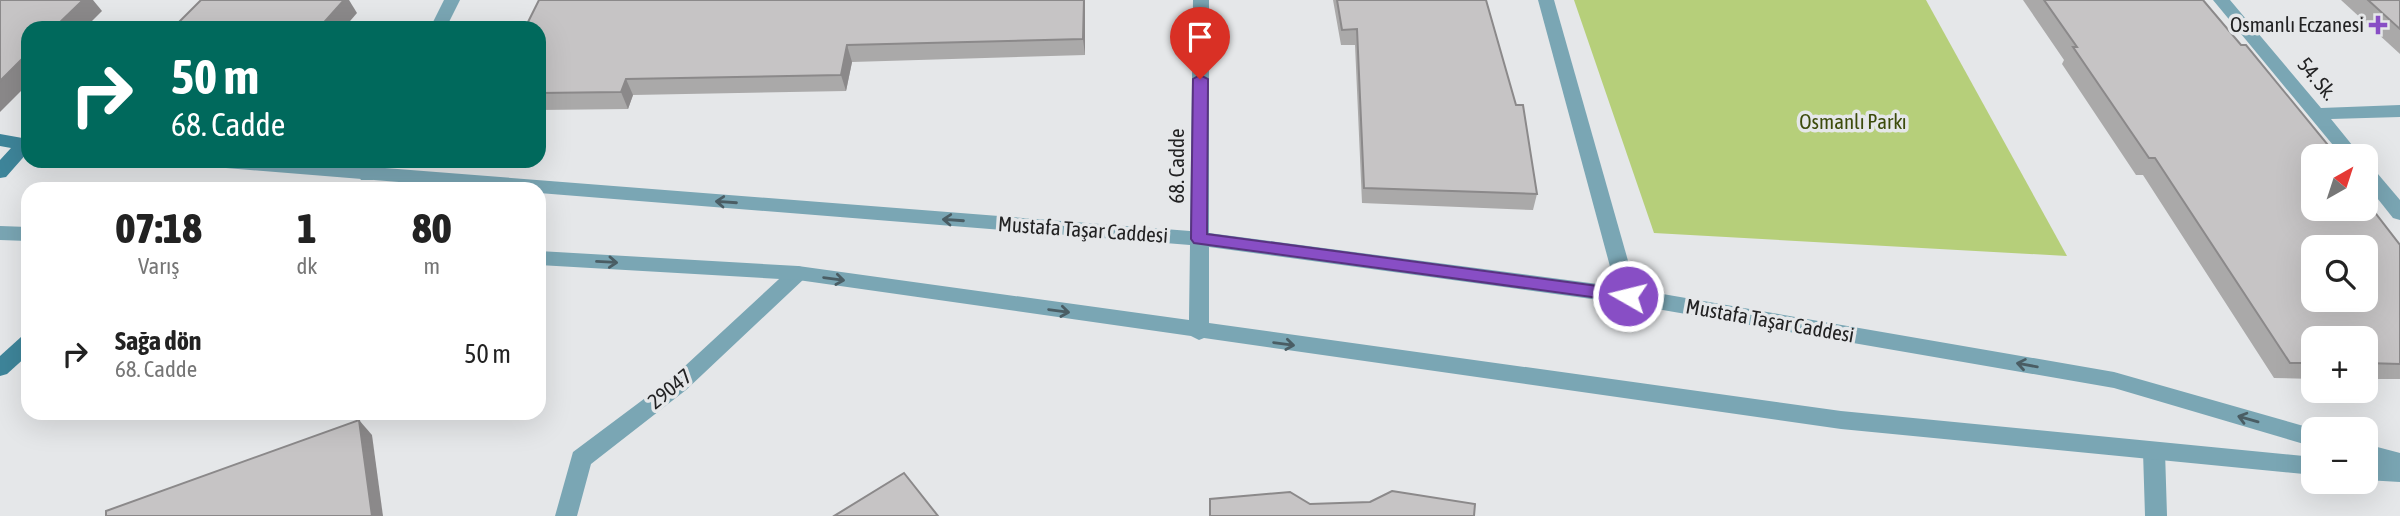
<!DOCTYPE html>
<html lang="tr">
<head>
<meta charset="utf-8">
<style>
  body { margin:0; font-family:"Asap Condensed",sans-serif; background:#f6f6f6; color:#222; height:100vh; display:flex; flex-direction:column; font-size:26px; white-space:nowrap }
  * { box-sizing:border-box; margin:0 }
  p { font-size:23px; color:#767676 }
  .icon { flex:none; width:38px; height:38px; fill:none; stroke:currentColor; stroke-width:2; stroke-linecap:round; stroke-linejoin:round }
  .map { position:relative; flex:1; overflow:hidden }
  .details { position:absolute; left:21px; top:182px; width:525px; height:238px; display:flex; flex-direction:column; background:#fff; border-radius:21px; box-shadow:0 7px 28px #0002 }
  .details>* { flex:none }
  .hud { position:absolute; left:21px; top:21px; width:525px; height:147px; border-radius:21px; box-shadow:0 7px 28px #0002; background:#00695c; color:#fff; overflow:hidden }
  .needle { width:46px; rotate:39deg }
  .fabs { position:absolute; left:2301px; top:144px; display:grid; gap:14px }
  .fabs a { display:grid; place-items:center; width:77px; height:77px; border-radius:14px; background:#fff; box-shadow:0 7px 28px #0002; font-size:35px }
  .pin { position:absolute; display:grid; place-items:center; width:60px; height:60px; color:#fff; margin:-72px -30px; border-radius:50% 50% 50% 0; rotate:-45deg; box-shadow:0 0 7px #0007 }
  .pin .icon { rotate:45deg }
  .me { position:absolute; width:77px; margin:-38px; rotate:278deg; stroke-linejoin:round; filter:drop-shadow(0 0 5px #0008) }
  .turn { display:flex; align-items:center; gap:24px; height:147px; padding:0 35px; font-size:32px }
  .turn .icon { width:91px; height:91px; stroke-width:2.5 }
  .turn b { display:block; font-size:49px; line-height:60px }
  .eta { display:flex; justify-content:space-evenly; align-items:center; height:119px; text-align:center }
  .eta b { font-size:42px; font-weight:800; line-height:49px }
  ul { padding:0; list-style:none }
  li { display:flex; align-items:center; gap:21px; height:105px; padding:0 35px }
  li div { flex:1 }
  li b { display:block; font-size:26px }
  li em { font-style:normal }
  .map>svg:first-child { display:block }
  .green { fill:#b6cf7a }
  .lines { fill:none; stroke-linecap:round; stroke-linejoin:round }
  .minor { fill:#7aa6b4; fill-rule:evenodd }
  .tertiary { fill:#7aa6b4; fill-rule:evenodd }
  .secondary { fill:#3e859a; fill-rule:evenodd }
  .wall { fill:#aaa9a9 }
  .shaded-wall { fill:#8b898a }
  .building { fill:#c6c4c5; stroke:#8b898a; stroke-width:2; fill-rule:evenodd }
  .oneway { stroke:#4a5d64 }
  .route { fill:#884ec5; stroke:#583380; stroke-width:2 }
  .poi-dot { fill:#884ec5; stroke:#e5e7e9; stroke-width:2.5 }
  .labels { text-anchor:middle; stroke-width:7; stroke-linejoin:round; paint-order:stroke }
  .poi-label { font-size:21px; fill:#222223; stroke:#e5e7e9; text-anchor:end }
  .street-label { font-size:21px; fill:#222223; stroke:#e5e7e9 }
  .park-label { font-size:21px; fill:#3c4b0b; stroke:#e5e7e9 }
</style>
</head>
<body>
<div class="map">
<svg width="2400" height="516" viewBox="0 0 2400 516">
  <rect width="100%" height="100%" fill="#e5e7e9"/>
  <path class="green" d="M1574,0H1926L2067,256L1654,233Z"/>
  <g class="lines">
    <g class="minor">
      <path d="M444,0H460L446,28H430Z"/>
      <path d="M1538,0H1554L1638,296L1635,301L1628,304L1621,301L1618,296Z"/>
      <path d="M2213,0H2230L2321,108L2400,105V117L2331,119L2361,156H2342Z"/>
      <path d="M365,161H383L373,180H361L358,175Z"/>
      <path d="M2366,166L2372,167L2400,200V220L2393,218L2366,184Z"/>
      <path d="M798,266L805,268L808,273L805,278L686,390L591,464L577,516H555L573,452L672,378L791,268Z"/>
      <path d="M2154,443L2162,445L2165,452L2167,516H2145L2143,452L2146,445Z"/>
    </g>
    <g class="tertiary">
      <path d="M1193,0H1209V233L1628,288L2114,372L2314,429V447L2114,388L1628,304L1209,247V323L1841,411L2314,457V475L1841,429L1204,338L1199,340L1191,336L798,280L539,265V251L798,266L1189,320L1190,245L539,193V189H485L214,167L208,166L205,161H295L1190,231Z"/>
      <path d="M0,226L28,227V241L0,240Z"/>
      <path d="M2366,444L2400,453V482L2366,480Z"/>
    </g>
    <g class="secondary">
      <path d="M0,134L28,139V152L6,177L0,178V160L11,148L0,146Z"/>
      <path d="M28,335V355L7,374L0,376V356L21,337Z"/>
    </g>
  </g>
  <g class="wall">
    <path d="M1085,0V55L852,62L846,91L633,95L628,109L539,110V28Z"/>
    <path d="M1333,0H1486L1537,194L1533,210L1362,203L1355,45H1341Z"/>
    <path d="M2023,0H2203L2314,156L2400,245V379H2366V338H2314V379L2274,378L2143,175H2136L2062,64L2064,60Z"/>
    <path d="M2341,0H2400V54Z"/>
  </g>
  <g class="shaded-wall">
    <path d="M83,0H93L102,11L85,28H54Z"/>
    <path d="M344,0H349L357,13L344,28H319Z"/>
    <path d="M1084,0H1085V55L1083,39Z"/>
    <path d="M847,45L852,62L846,91L841,75Z"/>
    <path d="M28,53V84L0,112V81Z"/>
    <path d="M626,79L633,95L628,109L621,92Z"/>
    <path d="M359,420L372,435L383,516H372Z"/>
  </g>
  <g class="building">
    <path d="M0,0H83L54,28H28V53L0,81Z"/>
    <path d="M201,0H344L319,28H173Z"/>
    <path d="M539,0H1084L1083,39L847,45L841,75L626,79L621,92L539,93V28H525Z"/>
    <path d="M1337,0H1486L1516,105H1523L1537,194L1364,188L1357,29L1342,30Z"/>
    <path d="M2044,0H2203L2241,45H2246L2337,156H2314V208H2366V201L2400,245V364L2366,363V338H2314V363H2290L2155,158H2149L2073,47H2077ZM2314,247H2366V299H2314Z"/>
    <path d="M2368,0H2400V29Z"/>
    <path d="M359,420L372,516H106V511Z"/>
    <path d="M904,473L938,516H834Z"/>
    <path d="M1392,491L1475,504L1474,516H1210V499L1290,492L1310,504L1370,502Z"/>
  </g>
  <defs><path id="oneway-shaft" d="M-6 0H5M1.5-3L5.5 0L1.5 3" fill="none" stroke-width="1.6" stroke-linecap="round" stroke-linejoin="round" transform="scale(1.75)"/></defs>
  <g class="oneway">
    <use href="#oneway-shaft" transform="translate(726 202) rotate(-176)"/>
    <use href="#oneway-shaft" transform="translate(953 220) rotate(-176)"/>
    <use href="#oneway-shaft" transform="translate(607 262) rotate(3)"/>
    <use href="#oneway-shaft" transform="translate(834 279) rotate(8)"/>
    <use href="#oneway-shaft" transform="translate(1059 311) rotate(8)"/>
    <use href="#oneway-shaft" transform="translate(1284 344) rotate(8)"/>
    <use href="#oneway-shaft" transform="translate(2027 365) rotate(-170)"/>
    <use href="#oneway-shaft" transform="translate(2248 419) rotate(-164)"/>
  </g>
  <path class="route" d="M1200,75L1208,79L1207,234L1628,290L1636,296L1628,302L1194,243L1191,239L1193,79Z"/>
  <path class="poi-dot" d="M2374.5 14.5h7v7h7v7h-7v7h-7v-7h-7v-7h7z"/>
  <g class="labels">
    <g class="poi-label">
      <text x="2364" y="32">Osmanlı Eczanesi</text>
    </g>
    <g class="street-label">
      <text transform="translate(2317 79) rotate(50)" y="7">54. Sk.</text>
      <text transform="translate(1177 166) rotate(-90)" y="7">68. Cadde</text>
      <text transform="translate(1083 230) rotate(4)" y="7">Mustafa Taşar Caddesi</text>
      <text transform="translate(1770 321) rotate(10)" y="7">Mustafa Taşar Caddesi</text>
      <text transform="translate(670 389) rotate(-39)" y="7">29047</text>
    </g>
    <g class="park-label">
      <text x="1853" y="129">Osmanlı Parkı</text>
    </g>
  </g>
</svg>
<div class="fabs">
<a><svg class="needle" viewBox="-14 -14 28 28"><path d="M0-13l5 13h-10z" fill="#e53935"/><path d="M0 13l5-13h-10z" fill="#767676"/></svg></a>
<a><svg class="icon" aria-label="search" viewBox="0 0 24 24"><circle cx="10" cy="10" r="6"/><path d="M15 15l6 6"/></svg></a>
<a>+</a>
<a>−</a>
</div>
<div class="pin" style="left:1200px;top:79px;background:#d93025"><svg class="icon" aria-label="arrive" viewBox="0 0 24 24"><path d="M6 21V4h12l-3 4 3 4H6"/></svg></div>
<svg class="me" style="left:1628px;top:296px" viewBox="-20 -20 40 40"><circle r="17" fill="#884ec5" stroke="#fff" stroke-width="3"/><path d="M0-11L8 9 0 5-8 9z" fill="#fff"/></svg>
<div class="hud">
<div class="turn"><svg class="icon" aria-label="right" viewBox="0 0 24 24"><path d="M7 20v-9h11M14 6l5 5-5 5"/></svg><div><b>50 m</b>68. Cadde</div></div>
</div>
<section class="details">
<div class="eta">
<div><b>07:18</b><p>Varış</p></div>
<div><b>1</b><p>dk</p></div>
<div><b>80</b><p>m</p></div>
</div>
<ul>
<li><svg class="icon" aria-label="right" viewBox="0 0 24 24"><path d="M7 20v-9h11M14 6l5 5-5 5"/></svg><div><b>Sağa dön</b><p>68. Cadde</p></div><em>50 m</em></li>
</ul>
</section>
</div>
</body>
</html>
